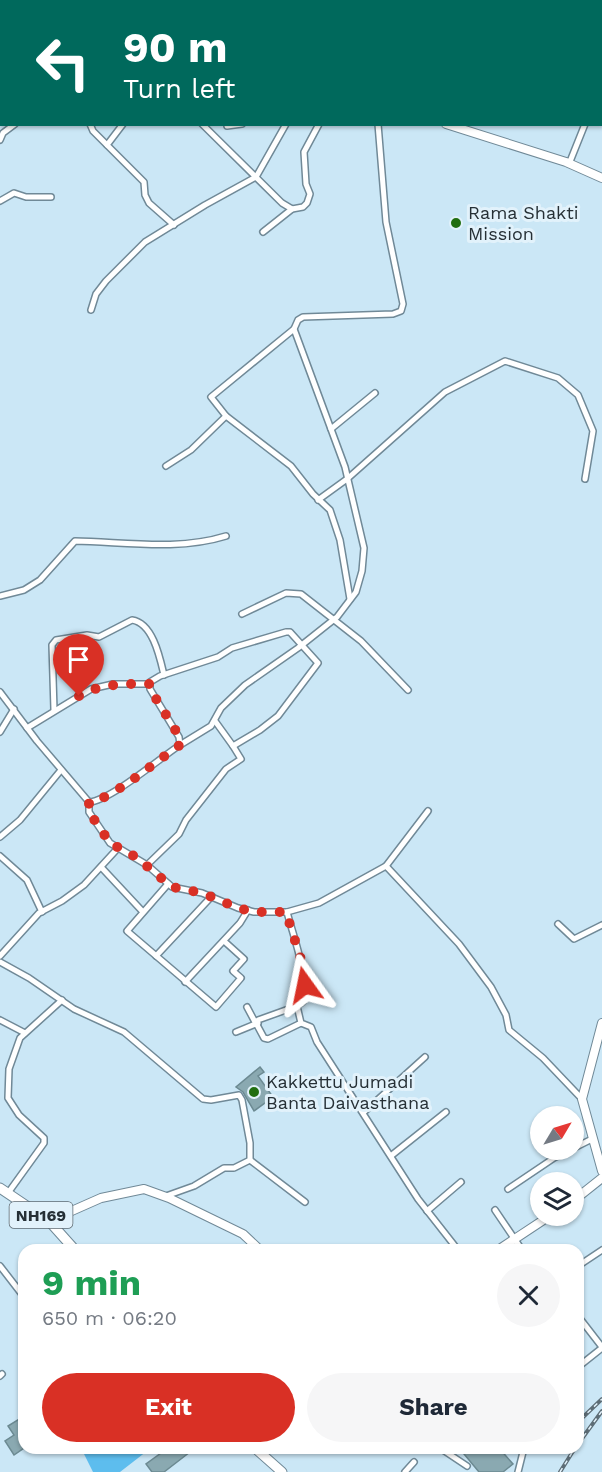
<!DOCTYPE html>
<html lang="en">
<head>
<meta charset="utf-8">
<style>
  body { margin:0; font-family:"Work Sans",sans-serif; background:#f6f6f7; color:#1f2937; height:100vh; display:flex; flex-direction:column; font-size:22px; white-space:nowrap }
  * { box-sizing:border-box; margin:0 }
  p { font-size:20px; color:#747a83 }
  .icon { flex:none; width:33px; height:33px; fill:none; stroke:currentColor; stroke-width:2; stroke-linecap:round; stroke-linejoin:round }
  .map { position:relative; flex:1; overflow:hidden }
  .side { position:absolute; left:18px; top:1244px; width:566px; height:210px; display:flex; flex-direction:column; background:#fff; border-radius:18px; box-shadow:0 2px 4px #0004 }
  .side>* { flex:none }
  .guide { position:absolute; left:0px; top:0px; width:603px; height:126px; box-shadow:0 2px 4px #0004; background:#00695c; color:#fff; overflow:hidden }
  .needle { width:39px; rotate:52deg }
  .buttons { position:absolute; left:530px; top:1106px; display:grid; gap:12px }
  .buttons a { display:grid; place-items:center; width:54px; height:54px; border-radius:50%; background:#fff; box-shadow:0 2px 4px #0004; font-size:30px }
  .pin { position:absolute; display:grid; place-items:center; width:51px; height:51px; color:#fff; margin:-62px -26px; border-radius:50% 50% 50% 0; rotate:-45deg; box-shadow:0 0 6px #0007 }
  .pin .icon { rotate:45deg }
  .me { position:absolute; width:66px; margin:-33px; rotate:348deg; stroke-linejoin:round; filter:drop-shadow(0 0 4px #0008) }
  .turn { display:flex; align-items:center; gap:21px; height:126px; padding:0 24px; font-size:27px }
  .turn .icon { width:78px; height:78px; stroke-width:2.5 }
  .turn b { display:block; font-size:42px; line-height:51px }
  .round { display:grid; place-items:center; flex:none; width:63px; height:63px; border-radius:32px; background:#f6f6f7 }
  .summary { display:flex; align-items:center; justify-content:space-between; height:102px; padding:0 24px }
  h1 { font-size:36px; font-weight:700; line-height:45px; color:#1e9e55 }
  .action { display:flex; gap:12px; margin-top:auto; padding:12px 24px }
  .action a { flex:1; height:69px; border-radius:36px; background:#d93025; color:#fff; font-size:24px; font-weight:700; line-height:69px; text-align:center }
  .action a+a { background:#f6f6f7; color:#1f2937 }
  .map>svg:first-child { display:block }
  .green { fill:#5dbdee }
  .building { fill:#8aa9b1; stroke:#6c8a92; stroke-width:1.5 }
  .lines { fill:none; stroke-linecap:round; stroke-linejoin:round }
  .street-casing { stroke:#708997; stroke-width:8 }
  .secondary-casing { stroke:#708997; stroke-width:10 }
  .highway-casing { stroke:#708997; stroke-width:11 }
  .street { stroke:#fff; stroke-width:5 }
  .secondary { stroke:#fff; stroke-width:8 }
  .highway { stroke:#fff; stroke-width:9 }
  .rail-casing { stroke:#5d6d76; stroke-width:4 }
  .rail { stroke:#e2f2fb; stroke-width:1.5; stroke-dasharray:4.5; stroke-linecap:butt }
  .route { stroke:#d93025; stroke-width:10; stroke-dasharray:0 18 }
  .poi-dot { fill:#216e10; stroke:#e2f2fb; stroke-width:2 }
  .labels { text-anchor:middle; stroke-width:6; stroke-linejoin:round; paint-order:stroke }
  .shield { fill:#e2f2fb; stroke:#5e6a71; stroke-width:1.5 }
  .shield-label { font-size:16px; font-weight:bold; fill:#263036 }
  .poi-label { font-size:18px; fill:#263036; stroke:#e2f2fb; text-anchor:start }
</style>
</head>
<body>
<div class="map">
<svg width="602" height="1472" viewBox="0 0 602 1472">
  <rect width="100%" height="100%" fill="#cbe7f6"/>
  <path class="green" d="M81,1448H151L120,1472H93Z"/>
  <g class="building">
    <path d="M260,1067L264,1072L258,1076L273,1097L254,1111L243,1092L236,1087Z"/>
    <path d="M24,1416V1448L14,1455L5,1441L14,1435L8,1426Z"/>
    <path d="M168,1448H186L190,1452L164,1472H152L146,1464Z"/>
    <path d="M459,1448H499L513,1464L503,1472H479Z"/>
  </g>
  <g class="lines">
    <defs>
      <g id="street">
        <path d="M135,0V2"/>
        <path d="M171,0L172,2"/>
        <path d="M449,0L450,2"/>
        <path d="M564,0V2"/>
        <path d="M46,2L47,0"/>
        <path d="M87,2L88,0"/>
        <path d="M602,83V87"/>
        <path d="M90,124L93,131L107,145"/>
        <path d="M123,124L107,145L144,182L145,195L149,203L174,225"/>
        <path d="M202,124L282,203L292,209"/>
        <path d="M227,126L242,124"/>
        <path d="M0,140L3,133L15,124"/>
        <path d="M569,164L585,124"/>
        <path d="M0,201L14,193L26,197H51"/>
        <path d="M263,232L292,209L303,207L307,203L310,194L306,184L304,152L319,124"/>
        <path d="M91,310L96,294L106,281L145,242L205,205L256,177L286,124"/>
        <path d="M294,329L211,397L226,416L291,466L313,494L330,510L340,540L350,599"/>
        <path d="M331,429L375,393"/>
        <path d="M166,466L191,450L226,416"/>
        <path d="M318,500L347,479L445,392L505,361L558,378L578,395L593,431L585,479"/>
        <path d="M0,596L24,590L40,580L75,541C125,542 178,551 226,536"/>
        <path d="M242,614L286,593L301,594L361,641L408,690"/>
        <path d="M0,692L37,741L89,802C110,801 160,758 180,745L179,737L150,689V682L160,676L218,657L232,648L286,632H290L318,663L278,716L260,730L233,746L215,721"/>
        <path d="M54,710L52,645L56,640L87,635L99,637L132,620C153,623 160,658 164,675"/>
        <path d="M27,728L91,689L113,684H150"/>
        <path d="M0,732L14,709"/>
        <path d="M180,745L211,726L221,708L245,685L298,648L337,617L356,592L362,571L364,548L345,467L294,329L298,320L303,317L393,314L401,311L403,304L386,222L378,124"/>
        <path d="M89,802V812L110,843L147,865L172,887L202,893L238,908L254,912H287L319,903L386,866L459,944L491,987L506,1015L509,1030L543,1058L582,1099"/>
        <path d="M0,837L20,820L61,770"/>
        <path d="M0,856L27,880L42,912"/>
        <path d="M147,865L179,834L186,820L226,769L241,759L233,746"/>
        <path d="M386,866L428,811"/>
        <path d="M101,867L143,912"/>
        <path d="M168,884L127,931L216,1007L241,978L233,971L244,959L224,941"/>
        <path d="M287,912C295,942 307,970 303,1002L297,1006L301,1023L311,1027L317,1042L418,1199L458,1250"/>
        <path d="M558,924L574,939L602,925"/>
        <path d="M0,956L39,913L62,901L84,885L118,848"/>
        <path d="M156,956L212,896"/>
        <path d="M0,962L29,978L74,1009L124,1032L203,1099L211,1100L239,1095L242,1100L250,1143V1160L234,1168H224L194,1186L166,1196"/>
        <path d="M185,982L240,923L248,910"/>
        <path d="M297,1006L258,1020L257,1025L264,1038L268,1039L301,1023"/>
        <path d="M247,1007L255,1022"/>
        <path d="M0,1020L25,1033"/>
        <path d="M236,1032L258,1023"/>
        <path d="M364,1112L425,1057"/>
        <path d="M392,1155L446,1112"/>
        <path d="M250,1160L305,1202"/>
        <path d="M508,1189L554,1158L592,1139"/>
        <path d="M8,1193L44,1143V1138L19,1115L8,1098L9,1069L20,1038L62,1000"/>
        <path d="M495,1210L522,1250"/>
        <path d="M427,1211L461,1182"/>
        <path d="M0,1266L24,1297"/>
        <path d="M578,1266L602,1250"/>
        <path d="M578,1316L602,1347"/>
        <path d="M578,1367L602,1348"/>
        <path d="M0,1376L2,1374"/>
        <path d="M440,1448L467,1466"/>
        <path d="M405,1472L414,1462"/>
        <path d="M518,1472L524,1448"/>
      </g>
      <g id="secondary">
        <path d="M160,0L162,2"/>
        <path d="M446,124L566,162L602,178"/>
        <path d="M602,1023L582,1099L602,1171"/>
        <path d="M573,1201L602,1178"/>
        <path d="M49,1221L101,1198L144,1189L169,1198L243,1234L260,1250"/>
        <path d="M498,1250L551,1215"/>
      </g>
      <g id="highway">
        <path d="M0,1188L49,1221L75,1250"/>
        <path d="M255,1448L282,1472"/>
      </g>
    </defs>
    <use href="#street" class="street-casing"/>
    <use href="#secondary" class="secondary-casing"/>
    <use href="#highway" class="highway-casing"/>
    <use href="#street" class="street"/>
    <use href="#secondary" class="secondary"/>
    <use href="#highway" class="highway"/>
    <defs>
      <g id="rail">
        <path d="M581,1419L602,1399"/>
        <path d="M578,1444L602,1411"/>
        <path d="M560,1472L575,1448"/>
      </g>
    </defs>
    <use href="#rail" class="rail-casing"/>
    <use href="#rail" class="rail"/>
  </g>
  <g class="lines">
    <path class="route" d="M79,696C102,683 125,684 150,684V689L179,736L180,745C160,758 110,801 89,802V812L110,843L136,857L172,887L202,893L238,908L254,912H286L303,966L305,985"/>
  </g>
  <g class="poi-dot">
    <circle cx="456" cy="223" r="6"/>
    <circle cx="254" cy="1092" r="6"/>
  </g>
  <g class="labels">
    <rect class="shield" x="9.5" y="1202" width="63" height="26" rx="4.5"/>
    <g class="shield-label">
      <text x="41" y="1221">NH169</text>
    </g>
    <g class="poi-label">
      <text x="468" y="219">Rama Shakti<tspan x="468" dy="21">Mission</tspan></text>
      <text x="266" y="1088">Kakkettu Jumadi<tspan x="266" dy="21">Banta Daivasthana</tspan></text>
    </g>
  </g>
</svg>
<div class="buttons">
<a><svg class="needle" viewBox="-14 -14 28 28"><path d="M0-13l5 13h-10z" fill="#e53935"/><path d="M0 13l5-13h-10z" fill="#747a83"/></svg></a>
<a><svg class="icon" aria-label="layers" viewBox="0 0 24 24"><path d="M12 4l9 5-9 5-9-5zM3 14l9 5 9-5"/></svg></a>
</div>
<div class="pin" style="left:79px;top:696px;background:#d93025"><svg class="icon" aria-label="arrive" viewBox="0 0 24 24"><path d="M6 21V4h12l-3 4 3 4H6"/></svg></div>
<svg class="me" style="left:305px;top:985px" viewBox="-20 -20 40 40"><path d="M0-17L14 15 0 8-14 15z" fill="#d93025" stroke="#fff" stroke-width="4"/></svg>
<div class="guide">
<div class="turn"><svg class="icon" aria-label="left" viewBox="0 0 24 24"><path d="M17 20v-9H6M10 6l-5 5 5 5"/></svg><div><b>90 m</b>Turn left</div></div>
</div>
<section class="side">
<div class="summary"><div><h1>9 min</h1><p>650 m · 06:20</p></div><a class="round"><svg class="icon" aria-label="close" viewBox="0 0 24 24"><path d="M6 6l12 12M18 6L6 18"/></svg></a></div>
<div class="action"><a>Exit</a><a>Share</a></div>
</section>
</div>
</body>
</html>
